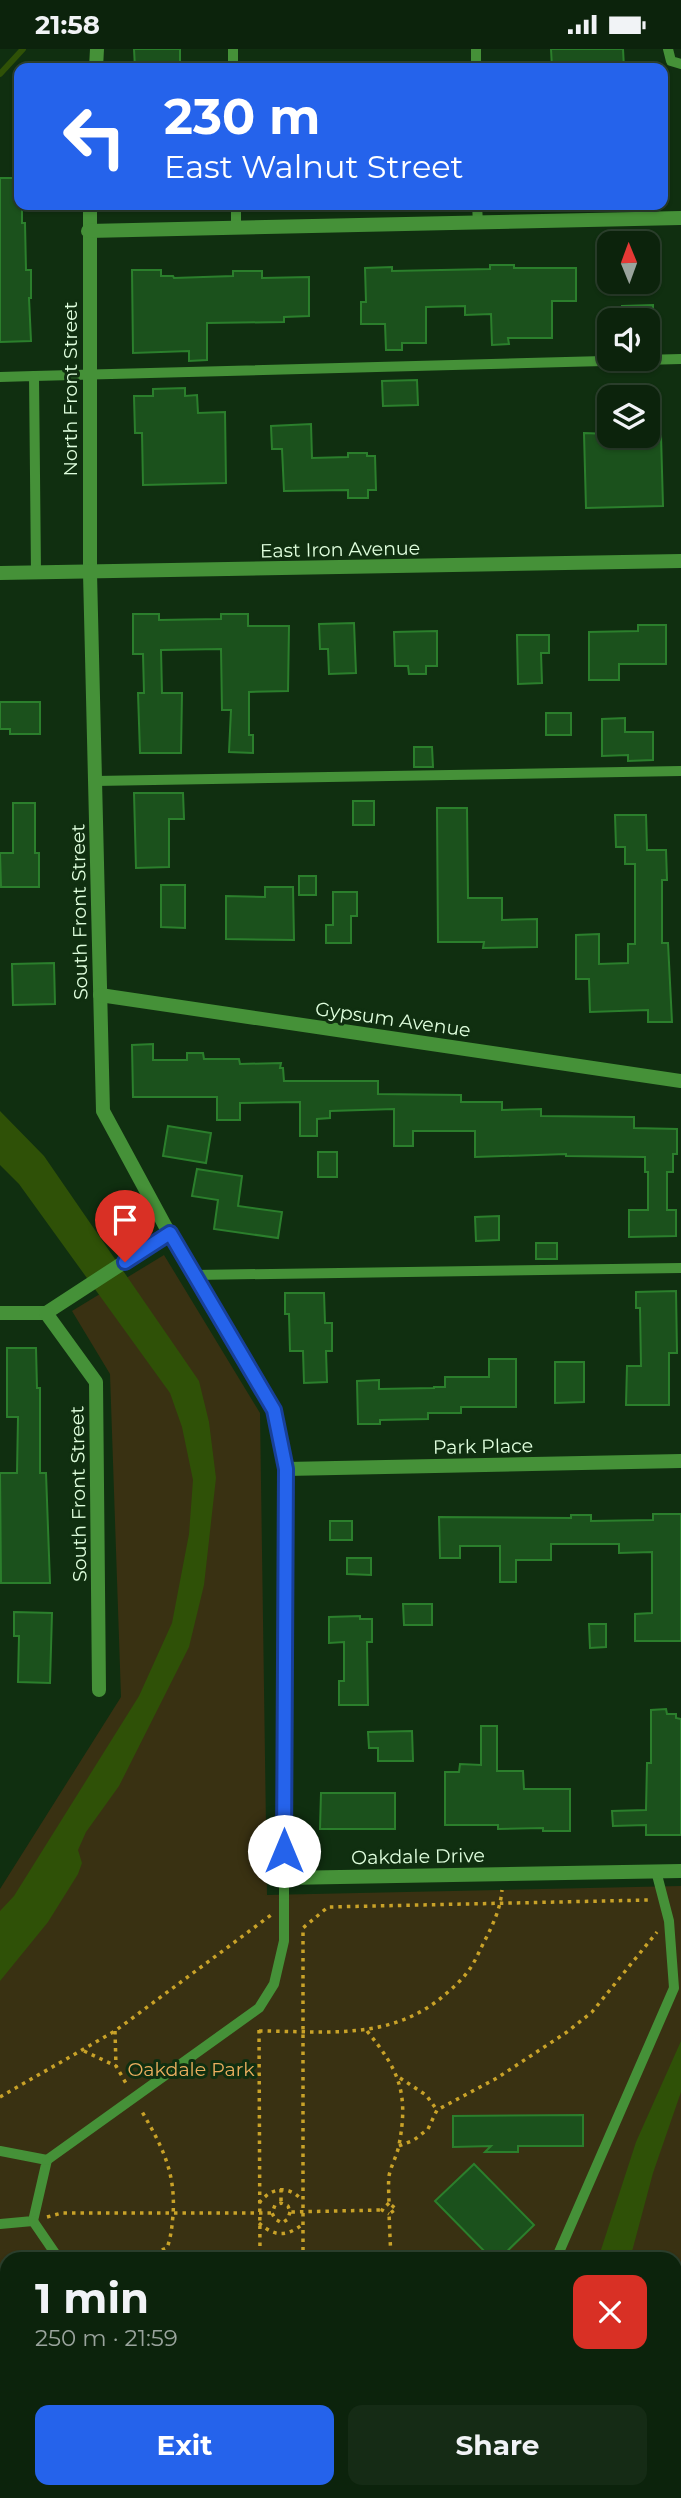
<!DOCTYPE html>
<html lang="en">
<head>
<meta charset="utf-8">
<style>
  body { margin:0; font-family:Montserrat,sans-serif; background:#152b15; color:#f1f3f6; height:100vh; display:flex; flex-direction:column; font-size:26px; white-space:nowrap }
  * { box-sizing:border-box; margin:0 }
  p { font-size:23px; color:#9aa49d }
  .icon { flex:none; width:38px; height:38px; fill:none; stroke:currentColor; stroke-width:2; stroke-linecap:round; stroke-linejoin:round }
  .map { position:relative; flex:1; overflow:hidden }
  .drawer { position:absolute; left:0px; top:2203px; width:682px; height:247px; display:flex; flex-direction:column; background:#0c230c; border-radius:21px 21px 0 0; box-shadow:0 2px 5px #0004,0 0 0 2px #2c402d }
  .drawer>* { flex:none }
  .guide { position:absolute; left:14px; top:14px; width:654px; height:147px; border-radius:14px; box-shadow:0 2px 5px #0004,0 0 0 2px #2c402d; background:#2563eb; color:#fff; overflow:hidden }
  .needle { width:46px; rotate:359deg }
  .buttons { position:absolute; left:597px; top:182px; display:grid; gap:14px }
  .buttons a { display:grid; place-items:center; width:63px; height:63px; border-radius:14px; background:#0c230c; box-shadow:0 2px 5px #0004,0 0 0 2px #2c402d; font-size:35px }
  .pin { position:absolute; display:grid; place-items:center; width:60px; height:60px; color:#fff; margin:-72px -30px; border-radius:50% 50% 50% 0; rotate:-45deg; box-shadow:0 0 7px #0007 }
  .pin .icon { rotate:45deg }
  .me { position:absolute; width:77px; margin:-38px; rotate:0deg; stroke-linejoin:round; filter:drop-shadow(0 0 5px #0008) }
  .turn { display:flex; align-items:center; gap:24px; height:147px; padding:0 35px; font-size:32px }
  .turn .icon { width:91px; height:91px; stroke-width:2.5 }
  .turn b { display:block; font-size:49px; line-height:60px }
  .round { display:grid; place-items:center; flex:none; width:74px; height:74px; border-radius:14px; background:#152b15 }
  .summary { display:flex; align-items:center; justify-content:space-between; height:119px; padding:0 35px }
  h1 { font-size:42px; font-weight:700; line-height:52px }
  .primary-button { display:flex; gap:14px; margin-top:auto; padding:14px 35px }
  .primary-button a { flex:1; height:80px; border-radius:14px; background:#2563eb; color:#fff; font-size:28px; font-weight:700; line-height:80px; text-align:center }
  .primary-button a+a { background:#152b15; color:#f1f3f6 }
  .status { display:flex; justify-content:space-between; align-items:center; height:49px; padding:0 35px; background:#0c230c; direction:ltr }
  .status svg { height:19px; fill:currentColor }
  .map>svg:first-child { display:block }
  .green { fill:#393112; fill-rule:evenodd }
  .water { fill:#2f5107 }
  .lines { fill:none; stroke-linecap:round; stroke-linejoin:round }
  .stream { stroke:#2f5107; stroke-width:6 }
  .building { fill:#1b511c; stroke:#2b7f2c; stroke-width:2 }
  .path { stroke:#c9a228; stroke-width:3.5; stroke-dasharray:3.5 5; stroke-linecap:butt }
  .service { stroke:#459138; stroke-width:10 }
  .minor { stroke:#459138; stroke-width:14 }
  .tertiary { stroke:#459138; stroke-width:14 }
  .route-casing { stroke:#184099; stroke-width:18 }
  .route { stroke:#2563eb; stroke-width:12 }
  .labels { text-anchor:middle; stroke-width:6; stroke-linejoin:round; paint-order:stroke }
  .street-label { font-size:19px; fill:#e0ffde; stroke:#102f10 }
  .park-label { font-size:19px; fill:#eaae5f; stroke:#102f10 }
</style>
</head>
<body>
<div class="status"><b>21:58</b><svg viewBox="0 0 49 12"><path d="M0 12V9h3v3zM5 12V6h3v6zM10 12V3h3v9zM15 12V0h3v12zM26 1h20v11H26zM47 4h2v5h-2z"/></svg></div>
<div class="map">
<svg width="681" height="2449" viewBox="0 0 681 2449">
  <rect width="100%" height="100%" fill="#102f10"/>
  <path class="green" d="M164,1206L260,1364L267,1846L681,1837V2449H0V1840L121,1648L110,1325L72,1262ZM7,2210H676V2443H7Z"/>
  <g class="water">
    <path d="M0,1062L44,1107L199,1332L209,1373L216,1429L204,1536L189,1598L119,1737L86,1783L78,1801L82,1814L78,1825L48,1873L0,1932V1862L14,1847L139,1647L172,1574L189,1485L193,1431L182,1378L170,1344L19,1135L0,1116Z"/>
    <path d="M681,1992V2043L653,2124L630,2210H598L636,2093Z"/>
  </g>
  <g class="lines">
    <path class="stream" d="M0,25L23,0"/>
  </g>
  <g class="building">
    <path d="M134,0H180V19H135Z"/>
    <path d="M551,0H623L624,19H552Z"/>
    <path d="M0,129H19V156H22V174H25L26,221H31V249H29L31,292L0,293Z"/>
    <path d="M490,216H514V219H576V252H552V289H508L509,295L492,296L491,265L465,266V257L426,258V294H402V301H386L385,275H361V253H366L365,219L392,218V222L490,220Z"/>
    <path d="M132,221H161V227H173L174,229L233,227V222H262V229L309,228V267L284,268V273L207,274V311L189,312V302L133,304Z"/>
    <path d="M653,256V271H622V257Z"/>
    <path d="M417,331L418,356L383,357L382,332Z"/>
    <path d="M185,339V347L197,346L198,364L225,363L226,434L143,436L142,384H135L134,347H153V340Z"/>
    <path d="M311,375L312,409L348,408V404H367V407H375L376,441H368V449H348V441L284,442L282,400H272L271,377Z"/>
    <path d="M584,384L661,387L663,457L586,459Z"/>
    <path d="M133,565H159V571L221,570V565H248V577H289L288,642L249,643V686H253V704L229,703L231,661H222L221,600L161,601L162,644H182L181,704H140L138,644H144L143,605H133Z"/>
    <path d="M354,574L356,624L329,625L328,600H320L319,575Z"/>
    <path d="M638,576H666V615H619V631H589V583L638,582Z"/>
    <path d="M437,582V617H426V625H409L408,617H395L394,583Z"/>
    <path d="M517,586H549V604H541L542,634L518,635Z"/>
    <path d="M0,653H40V685H10V680H0Z"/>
    <rect x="546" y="664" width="25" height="22"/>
    <path d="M625,669V683H653V711L628,712V706L602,707V670Z"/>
    <path d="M414,698H432L433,718H414Z"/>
    <path d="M134,744H183L184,770H169V818L136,819Z"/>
    <rect x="353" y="752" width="21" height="24"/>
    <path d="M13,754H35V804H39V838H1L0,804H13Z"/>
    <path d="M437,759H467L468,849H502V871L537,870V898L483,899L484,893H438Z"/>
    <path d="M615,766H646L647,801H666L667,831H662V894H668L672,973H648V961L590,963L589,930H576V886L599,885V915L628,914V895H635V815H625V798H616Z"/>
    <rect x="299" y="827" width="17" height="19"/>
    <path d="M161,836H185V879L161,878Z"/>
    <path d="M265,838H293L294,891L226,890V847L265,848Z"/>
    <path d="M333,843H357V867H351V894H326V876H333Z"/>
    <path d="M54,914L55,955L13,956L12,915Z"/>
    <path d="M153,995V1011H187V1004H203L204,1010H239L240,1015L281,1014L280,1019H283L284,1032H378V1045L461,1046V1053H502V1061L541,1060V1067L634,1068V1079L677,1080V1105H673V1123H667V1161H676V1187L629,1188V1161H648V1123H645V1108L566,1107V1105L475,1108V1082H413V1097H394V1060L330,1062V1069L317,1070V1087H300V1053L240,1054V1071H217V1048H133L132,996Z"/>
    <path d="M168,1077L211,1084L206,1114L163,1107Z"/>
    <rect x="318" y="1103" width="19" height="25"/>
    <path d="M197,1120L242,1127L238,1157L282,1163L278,1189L214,1180L218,1151L192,1147Z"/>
    <path d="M499,1167V1191L476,1192L475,1168Z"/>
    <rect x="536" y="1194" width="21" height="16"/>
    <path d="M676,1242L677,1304H669V1356H626L627,1317H641L640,1259H636V1243Z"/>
    <path d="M285,1244H324L325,1274H332V1302H326L327,1333L304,1334L303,1302H290L289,1265H285Z"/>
    <path d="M7,1299H36L37,1339H40V1424H46L50,1534H1L0,1424H17L18,1368H7Z"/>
    <path d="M489,1310H516V1358H461V1364H428V1370L380,1371V1375H358L357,1332L379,1331V1340L434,1339V1338H445V1328H489Z"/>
    <path d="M555,1313H584V1353L555,1354Z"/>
    <path d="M653,1465H681V1592H635V1565L652,1564V1503L619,1504V1495H551V1511H516V1533H500V1497H460V1509H440L439,1468L571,1469V1466H591V1472L653,1471Z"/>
    <rect x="330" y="1472" width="22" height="19"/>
    <path d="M347,1509H371V1526L347,1525Z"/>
    <path d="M403,1555H432V1576H404Z"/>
    <path d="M14,1563L52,1564L50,1634L18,1633L19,1587H14Z"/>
    <path d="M360,1567V1570H372V1593H367L368,1656H339V1632H344V1593L329,1594V1568Z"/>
    <path d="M589,1575H606V1598L590,1599Z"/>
    <path d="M666,1660L667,1665H676V1669L681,1670V1786H646V1776L613,1777L612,1762L646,1761L647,1714H651V1661Z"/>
    <path d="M481,1677H497V1722H523L524,1740H570V1782H543V1779L498,1780V1776H445V1723H459L460,1715L481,1716Z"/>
    <path d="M412,1682L413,1712H378V1699H369L368,1683Z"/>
    <path d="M321,1744H395V1780H320Z"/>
    <path d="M583,2066V2097H518V2103H485L491,2097L453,2098V2067Z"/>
    <path d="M474,2115L534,2176L499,2210H492L435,2152Z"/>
  </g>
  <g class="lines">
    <g class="path">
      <path d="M259,1981L260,2210"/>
      <path d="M115,1982L116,2017"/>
      <path d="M259,1982C327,1982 393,1993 448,1943C464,1929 471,1921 480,1901C490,1881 500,1864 502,1841"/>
      <path d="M367,1982C399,2021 409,2044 399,2096C397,2107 391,2116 389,2127C388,2136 389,2146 389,2154L396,2160L389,2165L391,2210"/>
      <path d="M84,2002L116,2017L127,2036"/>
      <path d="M400,2029L426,2046L437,2061"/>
      <path d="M0,2048L115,1982L271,1866"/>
      <path d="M399,2097L414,2091L428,2080L437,2061L497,2029L567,1983L592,1963L657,1883"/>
      <path d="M281,2140V2154"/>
      <path d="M259,2154C271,2139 287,2135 302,2151"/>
      <path d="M389,2154L382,2161L389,2165"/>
      <path d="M290,2163L288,2170L282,2174L275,2170L272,2164L275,2156L281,2154L288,2157L290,2163L382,2161"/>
      <path d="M47,2168L62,2164H272"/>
      <path d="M259,2174C275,2188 286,2188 303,2175"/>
      <path d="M138,2210L167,2199C171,2188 172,2178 173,2166C176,2123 162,2097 141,2061"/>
      <path d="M303,2210V1879L328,1858L650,1851"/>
      <path d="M327,2449L329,2443"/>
    </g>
    <g class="service">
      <path d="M233,0V19"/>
      <path d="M476,0V19"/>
      <path d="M668,0L671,12L681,15"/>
      <path d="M236,156V179"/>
      <path d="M477,156L478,174"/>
      <path d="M34,327L681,310"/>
      <path d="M0,328L34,327L36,524"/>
      <path d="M95,732L681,722"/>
      <path d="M194,1226L681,1219"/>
      <path d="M0,2102L47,2111L33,2172L0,2175"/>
      <path d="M47,2111L259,1959L274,1935L284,1892V1829"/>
      <path d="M33,2172L59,2210"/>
      <path d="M556,2210L674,1939L669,1872L656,1822"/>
      <path d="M237,2443L239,2449"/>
      <path d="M396,2449L401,2443"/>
      <path d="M451,2449L454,2443"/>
    </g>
    <g class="minor">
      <path d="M96,19L97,0"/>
      <path d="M90,156V524L103,1062L169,1184L274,1361L286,1420L284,1829L681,1822"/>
      <path d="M88,182L681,169"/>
      <path d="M100,946L681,1032"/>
      <path d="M0,1264H46L169,1184"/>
      <path d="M46,1264L96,1333L99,1641"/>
      <path d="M286,1420L681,1412"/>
    </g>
    <path class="tertiary" d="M0,524L681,512"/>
  </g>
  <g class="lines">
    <defs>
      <path id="route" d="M125,1213L170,1184L274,1361L286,1420L284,1802"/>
    </defs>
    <use href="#route" class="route-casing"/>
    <use href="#route" class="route"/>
  </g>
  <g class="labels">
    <g class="street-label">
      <text transform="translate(70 340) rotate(-90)" y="7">North Front Street</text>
      <text transform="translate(340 500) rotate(-1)" y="7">East Iron Avenue</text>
      <text transform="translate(79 863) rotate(-91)" y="7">South Front Street</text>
      <text transform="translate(393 970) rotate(8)" y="7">Gypsum Avenue</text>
      <text transform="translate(483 1397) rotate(-1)" y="7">Park Place</text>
      <text transform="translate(78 1445) rotate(-91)" y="7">South Front Street</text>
      <text transform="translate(418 1807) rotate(-1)" y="7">Oakdale Drive</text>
    </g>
    <g class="park-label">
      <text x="191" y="2027">Oakdale Park</text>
    </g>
  </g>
</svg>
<div class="buttons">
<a><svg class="needle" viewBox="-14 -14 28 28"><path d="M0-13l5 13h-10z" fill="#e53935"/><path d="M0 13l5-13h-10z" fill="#9aa49d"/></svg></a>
<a><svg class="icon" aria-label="sound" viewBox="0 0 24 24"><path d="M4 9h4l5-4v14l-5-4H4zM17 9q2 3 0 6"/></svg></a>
<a><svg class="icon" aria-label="layers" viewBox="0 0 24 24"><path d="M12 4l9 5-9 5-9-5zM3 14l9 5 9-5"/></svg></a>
</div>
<div class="pin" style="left:125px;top:1213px;background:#d93025"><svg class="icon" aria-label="arrive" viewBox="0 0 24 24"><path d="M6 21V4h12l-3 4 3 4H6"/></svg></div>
<svg class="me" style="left:284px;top:1802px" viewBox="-20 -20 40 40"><circle r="19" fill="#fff"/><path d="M0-13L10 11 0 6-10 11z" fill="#2563eb"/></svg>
<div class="guide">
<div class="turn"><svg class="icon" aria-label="left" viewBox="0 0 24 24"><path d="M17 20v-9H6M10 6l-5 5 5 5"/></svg><div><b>230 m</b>East Walnut Street</div></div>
</div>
<section class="drawer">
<div class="summary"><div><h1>1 min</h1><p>250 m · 21:59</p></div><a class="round" style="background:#d93025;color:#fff"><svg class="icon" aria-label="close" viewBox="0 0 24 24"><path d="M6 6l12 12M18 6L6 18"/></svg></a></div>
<div class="primary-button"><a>Exit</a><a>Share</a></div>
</section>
</div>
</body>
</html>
